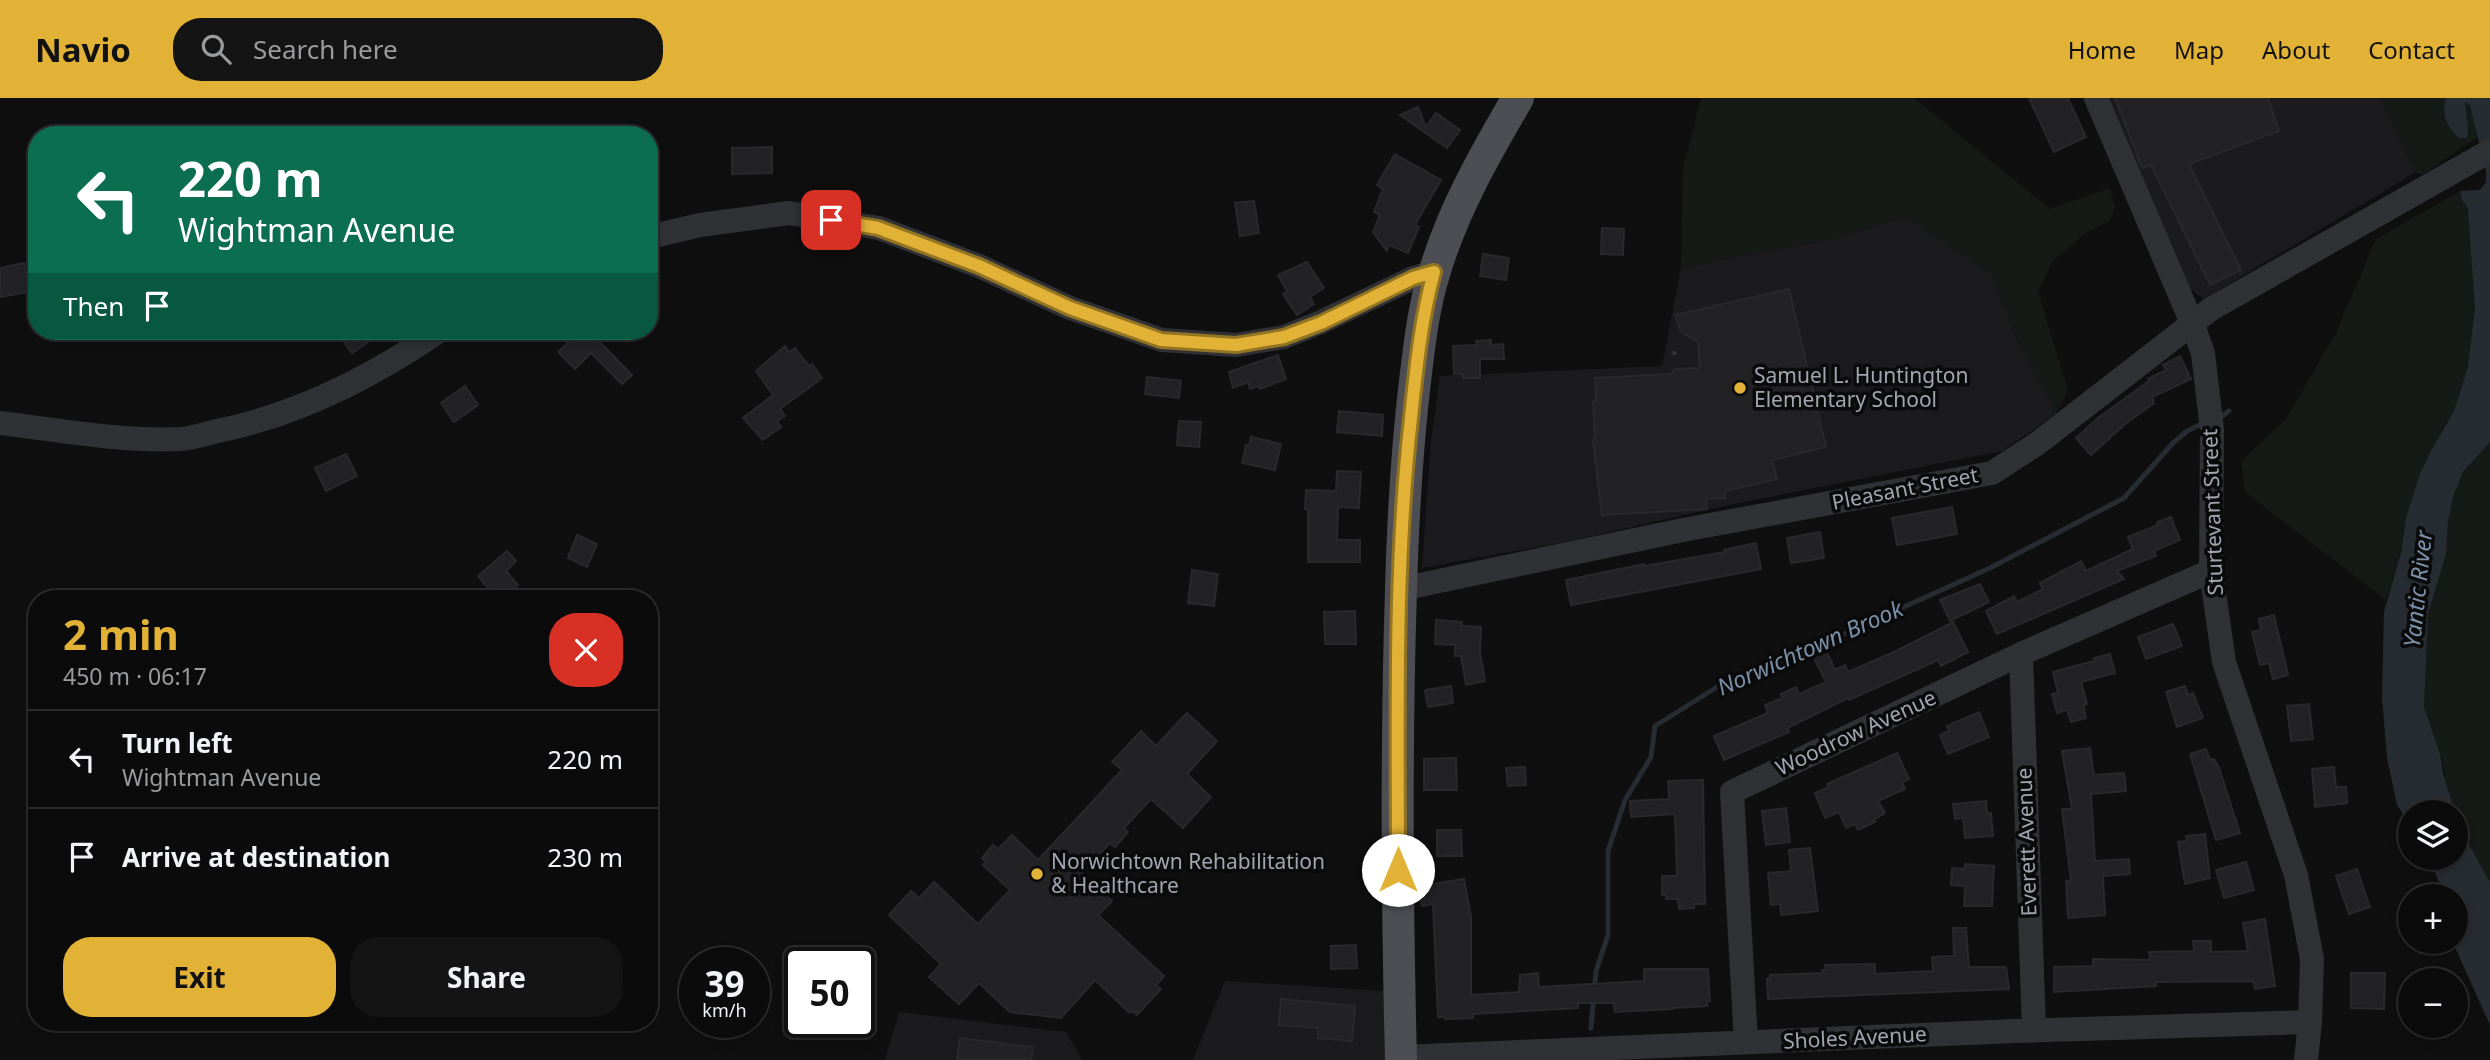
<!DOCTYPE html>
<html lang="en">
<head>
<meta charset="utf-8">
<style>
  body { margin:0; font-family:"Noto Sans",sans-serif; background:#141415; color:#f1f3f6; height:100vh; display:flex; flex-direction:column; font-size:26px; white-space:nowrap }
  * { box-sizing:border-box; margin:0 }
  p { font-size:23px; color:#9a9b9d }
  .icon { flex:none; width:38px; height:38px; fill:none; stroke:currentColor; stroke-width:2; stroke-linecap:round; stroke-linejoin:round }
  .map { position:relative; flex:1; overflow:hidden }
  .side { position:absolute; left:28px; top:492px; width:630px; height:441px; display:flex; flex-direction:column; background:#0b0b0c; border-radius:28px; box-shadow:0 4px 10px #0003,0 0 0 2px #2b2b2d }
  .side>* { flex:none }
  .guide { position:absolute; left:28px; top:28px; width:630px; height:214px; border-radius:28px; box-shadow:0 4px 10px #0003,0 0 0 2px #2b2b2d; background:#0b6e4f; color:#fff; overflow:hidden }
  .buttons { position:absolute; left:2398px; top:702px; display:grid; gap:14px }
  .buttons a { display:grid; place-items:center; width:70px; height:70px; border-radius:50%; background:#0b0b0c; box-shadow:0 4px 10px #0003,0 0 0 2px #2b2b2d; font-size:35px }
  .speed { position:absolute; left:679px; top:849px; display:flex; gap:14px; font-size:35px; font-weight:700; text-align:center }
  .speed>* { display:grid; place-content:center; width:91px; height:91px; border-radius:50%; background:#0b0b0c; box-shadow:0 4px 10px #0003,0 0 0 2px #2b2b2d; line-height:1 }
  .speed small { font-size:18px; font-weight:400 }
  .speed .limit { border:4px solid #111; border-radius:10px; background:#fff; color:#111 }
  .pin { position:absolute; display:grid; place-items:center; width:60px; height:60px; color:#fff; margin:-30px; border-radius:14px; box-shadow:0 4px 10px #0006 }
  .me { position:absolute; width:77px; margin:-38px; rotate:0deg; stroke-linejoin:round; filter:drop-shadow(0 0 5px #0008) }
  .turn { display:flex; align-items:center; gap:24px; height:147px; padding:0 35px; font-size:32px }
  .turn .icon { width:91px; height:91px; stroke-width:2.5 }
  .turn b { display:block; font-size:49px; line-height:60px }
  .then { display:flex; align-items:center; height:66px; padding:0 35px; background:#0003; gap:14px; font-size:26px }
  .round { display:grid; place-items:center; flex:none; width:74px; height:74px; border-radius:28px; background:#141415 }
  .summary { display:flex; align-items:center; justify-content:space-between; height:119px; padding:0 35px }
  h1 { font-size:42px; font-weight:700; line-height:52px; color:#e1b236 }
  .primary-button { display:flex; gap:14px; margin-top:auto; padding:14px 35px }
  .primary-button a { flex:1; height:80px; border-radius:28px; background:#e1b236; color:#111; font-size:28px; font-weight:700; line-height:80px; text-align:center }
  .primary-button a+a { background:#141415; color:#f1f3f6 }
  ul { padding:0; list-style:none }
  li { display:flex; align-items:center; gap:21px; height:98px; padding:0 35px; border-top:2px solid #2b2b2d }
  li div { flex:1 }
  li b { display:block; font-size:26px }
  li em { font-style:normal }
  header { display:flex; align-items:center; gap:42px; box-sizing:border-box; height:98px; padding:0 35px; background:#e1b236; color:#111 }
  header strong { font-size:33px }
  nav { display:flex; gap:38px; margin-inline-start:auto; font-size:24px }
  .search { width:490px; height:63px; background:#141415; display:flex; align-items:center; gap:18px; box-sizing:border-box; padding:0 24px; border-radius:28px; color:#9a9b9d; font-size:26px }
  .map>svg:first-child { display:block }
  .built { fill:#1b1b1d }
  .green { fill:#161a17 }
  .water { fill:#272c32 }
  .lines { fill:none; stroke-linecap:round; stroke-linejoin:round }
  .stream { stroke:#272c32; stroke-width:5 }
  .building { fill:#222224; stroke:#29292c; stroke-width:2 }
  .path { stroke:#36373c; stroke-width:3.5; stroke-dasharray:3.5 5; stroke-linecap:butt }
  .minor { stroke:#303135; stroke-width:24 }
  .major { stroke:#4c4e53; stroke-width:32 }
  .route-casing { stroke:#927423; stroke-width:18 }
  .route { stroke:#e1b236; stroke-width:12 }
  .poi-dot { fill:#e1b236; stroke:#0a0a0b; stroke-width:2.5 }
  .labels { text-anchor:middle; stroke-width:7; stroke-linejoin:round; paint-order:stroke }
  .poi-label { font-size:21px; fill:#a1a5b0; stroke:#0a0a0b; text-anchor:start }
  .street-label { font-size:21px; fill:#a1a5b0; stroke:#0a0a0b }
  .water-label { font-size:23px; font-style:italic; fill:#7a90a9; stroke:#0a0a0b }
</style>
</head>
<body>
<header>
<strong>Navio</strong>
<div class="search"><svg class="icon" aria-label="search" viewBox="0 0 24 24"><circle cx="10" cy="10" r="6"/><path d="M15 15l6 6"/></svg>Search here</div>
<nav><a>Home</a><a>Map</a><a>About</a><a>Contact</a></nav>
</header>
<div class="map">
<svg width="2490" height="962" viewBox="0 0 2490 962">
  <rect width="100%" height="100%" fill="#0f0f10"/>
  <g class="built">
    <path d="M2106,0H2380L2416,74L2204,201L2187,189Z"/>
    <path d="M1904,118L1992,178L2014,235L2056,316L2002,353L1724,408L1570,443L1422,470L1431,343L1440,278L1662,268L1681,170L1841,139Z"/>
    <path d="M1225,883L1384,893L1385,962H1193Z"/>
    <path d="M899,914L1066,934L1082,962H885Z"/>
  </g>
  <g class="green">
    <path d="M1701,0H1914L2050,111L2110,90L2115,109L2109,123L2087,134L2053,163L2038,194L2068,292L2056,316L2014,235L1992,178L1904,119L1841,139L1681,170L1683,71Z"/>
    <path d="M2380,0H2451L2467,22L2465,12L2466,3L2472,14L2477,39L2422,77L2416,74Z"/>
    <path d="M2460,93L2462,102L2468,110L2473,163L2475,211L2473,243L2468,269L2454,313L2442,332L2406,420L2398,464L2386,502L2245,394L2241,363L2286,321L2336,235L2376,141Z"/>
    <path d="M2490,344V784L2464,738L2451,703L2440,656L2424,609L2428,516L2446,456L2448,423L2454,396L2463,375Z"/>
  </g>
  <g class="water">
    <path d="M2446,0H2490V344L2463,374L2454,396L2448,423L2446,456L2428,516L2424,609L2440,656L2443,675L2455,714H2410V719L2404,717L2397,707L2387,660L2382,599L2384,514L2401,454L2406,420L2420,376L2432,351L2454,313L2468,269L2475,211L2468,110L2462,102L2460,93L2480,92L2486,84V73L2470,8L2465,4L2468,30L2467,40H2459C2447,29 2441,16 2446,0Z"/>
    <path d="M2455,715L2464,738L2490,784V927L2455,849V798H2446L2428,760H2455Z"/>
  </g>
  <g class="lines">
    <g class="stream">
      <path d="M2218,321L2229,313"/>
      <path d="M1591,930L1596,873L1608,837V753L1625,702L1651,659L1655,628L1725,584L1809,552L1990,470L2124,400L2173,345L2187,333L2205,324"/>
    </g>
  </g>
  <g class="building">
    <path d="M2029,0H2068L2086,39L2054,54Z"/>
    <path d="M2115,0H2268L2279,33L2189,66L2241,172L2210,187L2151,67L2142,70Z"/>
    <path d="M1418,9L1426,29L1436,15L1460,32L1447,50L1400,17Z"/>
    <path d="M772,49V75L732,76V50Z"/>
    <path d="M1395,56L1441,82L1415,127L1419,129L1408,155L1389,147L1387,153L1373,134L1380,117L1374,114L1383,91L1377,87Z"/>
    <path d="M1254,103L1259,135L1240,138L1235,105Z"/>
    <path d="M1602,130L1624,131L1623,157L1601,156Z"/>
    <path d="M1483,156L1509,160L1506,182L1480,178Z"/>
    <path d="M1307,164L1324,190L1310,199L1314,206L1297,217L1283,196L1287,193L1278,177Z"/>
    <path d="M24,165L29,194L0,199V170Z"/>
    <path d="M1789,191L1826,349L1772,362L1777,381L1725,393V400L1706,401L1707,411L1602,417L1593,341L1595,340L1593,303H1596L1595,280L1671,276L1675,271L1700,270L1698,244L1681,234L1675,217Z"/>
    <path d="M336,233H361L368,244L352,255Z"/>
    <path d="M580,233H589L632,277L622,286L591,255L575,271L558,254Z"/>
    <path d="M1491,242V247L1503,246L1504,261H1480V280H1463V276H1454L1453,248L1477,247L1476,243Z"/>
    <path d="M785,248L789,254L795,250L809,268L812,266L822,280L780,311L785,318L777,323L781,329L763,342L743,320L773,297L756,273Z"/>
    <path d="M1278,257L1286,281L1260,291L1259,288L1250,291L1248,284L1233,290L1229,274Z"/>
    <path d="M2180,258L2191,281L2152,299L2154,305L2124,327L2091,357L2076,340L2098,320L2149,283L2148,281L2166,272L2163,267Z"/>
    <path d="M1147,279L1181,283L1179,300L1145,296Z"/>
    <path d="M465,288L478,307L454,324L441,305Z"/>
    <path d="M1339,313L1383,317L1382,338L1337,334Z"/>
    <path d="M1179,323L1201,324L1199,349L1177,347Z"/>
    <path d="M1251,339L1281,346L1275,372L1242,365L1246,347L1249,348Z"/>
    <path d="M346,356L357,378L326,393L315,370Z"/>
    <path d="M1337,373L1361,374L1359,410L1338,409L1337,442H1360V464H1308V412L1305,411L1306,392L1336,393Z"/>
    <path d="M1952,409L1957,436L1897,447L1892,420Z"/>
    <path d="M2171,419L2180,442L2154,453L2156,458L2117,473L2124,481L1997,536L1986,513L2014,498L2017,504L2043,491L2040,485L2081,463L2086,473L2133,451L2128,439L2158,427L2157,424Z"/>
    <path d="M1820,434L1824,460L1791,465L1787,440Z"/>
    <path d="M577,437L597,446L587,469L568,460Z"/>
    <path d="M1756,445L1761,471L1571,507L1566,482L1644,466V468L1725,454L1724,452Z"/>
    <path d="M507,453L516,463L506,473L518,487L502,500H497L478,478Z"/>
    <path d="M1192,472L1218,476L1214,508L1188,505Z"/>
    <path d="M1980,486L1989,504L1950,523L1940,502Z"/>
    <path d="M1355,513L1356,546H1325L1324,514Z"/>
    <path d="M2274,517L2288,577L2273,581L2269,565L2260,567L2252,534L2261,532L2259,521Z"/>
    <path d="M1436,522L1462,524V528L1481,529L1480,554L1485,583L1466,587L1461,558H1455V547L1435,546Z"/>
    <path d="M1953,524L1968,554L1941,568L1938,562L1849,602L1848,600L1787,630L1789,634L1724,662L1714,638L1768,615L1765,607L1782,600L1781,596L1796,589L1799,596L1826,584L1811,554L1824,548L1835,572L1845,567L1848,574L1894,554Z"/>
    <path d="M2173,526L2182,548L2146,561L2138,539Z"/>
    <path d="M2110,556L2115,575L2081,584L2087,606L2083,607L2086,620L2071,624L2067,612L2057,615L2052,596L2058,595L2053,574L2094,563V560Z"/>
    <path d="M1451,588L1453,605L1428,609L1425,592Z"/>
    <path d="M2185,588L2188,597L2193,595L2203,620L2177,629L2166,594Z"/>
    <path d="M2309,606L2313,641L2291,643L2287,608Z"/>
    <path d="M1979,614L1989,639L1948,656L1940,637L1949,633L1947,628Z"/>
    <path d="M1187,615L1217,643L1187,676L1211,699L1183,730L1151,701L1124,730L1128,734L1115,749L1110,745L1082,775L1112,803L1098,817L1164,878L1156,887L1161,891L1137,917L1132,913L1130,915L1095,882L1061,920L1010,914L979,885L959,906L929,879L941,866L889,817L911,793L919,800L934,784L978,826L1010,792L983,767L986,764L982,760L993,747L998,751L1012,737L1038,762L1122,672L1112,664L1141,633L1156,648Z"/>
    <path d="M2090,650L2094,677L2124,675L2126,693L2091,696L2095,763L2129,761L2130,776L2103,778L2105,817L2068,820L2066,783H2071L2062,711H2072L2062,653Z"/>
    <path d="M2206,651L2210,662L2214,661L2219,670L2240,735L2216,742L2190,656Z"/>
    <path d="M1897,655L1909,681L1902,684L1905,691L1878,703L1885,715L1874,722L1875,724L1858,732L1855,726L1846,730L1839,714L1825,720L1815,695L1829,689L1827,686Z"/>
    <path d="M1456,660L1457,692H1424V661Z"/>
    <path d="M1525,669L1526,687L1508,688L1506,670Z"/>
    <path d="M2334,669L2336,689H2346L2347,705L2315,709L2312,671Z"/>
    <path d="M1703,682L1705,806H1694V810L1679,811L1678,801H1666V797H1662V778H1677L1675,716L1631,719L1630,703L1669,701L1668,683Z"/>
    <path d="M1986,703L1987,715H1991L1993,738L1965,740L1963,720L1955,721L1953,706Z"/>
    <path d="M1786,710L1790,744L1766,747L1762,713Z"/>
    <path d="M1437,732H1461L1462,758H1437Z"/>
    <path d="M2205,736L2210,780L2185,786L2178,744L2187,743L2186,738Z"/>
    <path d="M1810,750L1818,813L1781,817L1780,806L1771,807L1768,775L1791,773L1789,752Z"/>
    <path d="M2246,764L2254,792L2224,800L2216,772Z"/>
    <path d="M1965,766L1994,768L1992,808H1964L1965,788L1951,787L1952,770L1965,771Z"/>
    <path d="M2357,771L2370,809L2349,816L2336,778Z"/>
    <path d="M1464,781L1471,819V897L1519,894L1520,877L1538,875L1539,889L1644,883V871H1708L1710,903H1707V908L1673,910V911L1615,914L1614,905H1578V910L1473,916V920L1445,921L1444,919H1438L1433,806L1422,808L1419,788Z"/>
    <path d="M2265,821L2275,888L2255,891L2253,883L2156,884V888L2054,894V869L2093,868V861L2150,862L2149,854L2194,853L2193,843H2211V854L2248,853L2243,825Z"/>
    <path d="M1953,830H1966L1969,869H2006L2009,891L1768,901L1767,881H1770V877L1822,875V872H1826L1825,867L1875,866V876L1933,873L1932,859L1954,858Z"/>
    <path d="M1356,847L1357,870L1331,871V848Z"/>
    <path d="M2351,875H2385L2384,911L2351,910Z"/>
    <path d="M1281,901L1355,908L1352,943L1318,940V930L1279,927Z"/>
    <path d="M960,940L1033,949L1031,962H957Z"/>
  </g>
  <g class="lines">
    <path class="path" d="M1673,254L1680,259"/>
    <g class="minor">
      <path d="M2096,0L2192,225L2203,255L2212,332L2211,473L2224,564L2296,777L2312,861L2310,924L2306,962"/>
      <path d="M649,139L700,127L789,115L879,130L979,168L1070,210L1162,242L1236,247L1284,239L1321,224L1413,180L1435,174"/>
      <path d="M0,325C57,332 123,344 181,341C193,340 205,336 217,333C298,317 372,279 439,233"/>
      <path d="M1401,491L1683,432L1992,375L2038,345L2211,211L2490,53"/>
      <path d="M2021,556L2034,932"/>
      <path d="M1746,944L1732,694L2021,556L2211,473"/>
      <path d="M1400,959L2015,933L2310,924"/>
    </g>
    <path class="major" d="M1401,962C1397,805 1396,648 1401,491C1403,419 1407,347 1416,275C1420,242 1424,208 1434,176C1452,114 1485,56 1518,0"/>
  </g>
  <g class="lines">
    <defs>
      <path id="route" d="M831,122L878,130L979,168L1070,210L1161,242L1236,247L1284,239L1321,225L1413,180L1434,174C1421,221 1416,272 1411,320C1394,470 1398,622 1398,772"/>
    </defs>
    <use href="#route" class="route-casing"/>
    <use href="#route" class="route"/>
  </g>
  <g class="poi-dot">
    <circle cx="1740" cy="290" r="7"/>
    <circle cx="1037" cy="776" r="7"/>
  </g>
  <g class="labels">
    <g class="poi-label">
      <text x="1754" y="285">Samuel L. Huntington<tspan x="1754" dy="24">Elementary School</tspan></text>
      <text x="1051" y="771">Norwichtown Rehabilitation<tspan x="1051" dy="24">&amp; Healthcare</tspan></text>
    </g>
    <g class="street-label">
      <text transform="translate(1905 391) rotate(-11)" y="7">Pleasant Street</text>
      <text transform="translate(2213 414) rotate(-92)" y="7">Sturtevant Street</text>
      <text transform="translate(1856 635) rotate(-25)" y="7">Woodrow Avenue</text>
      <text transform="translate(2027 744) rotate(-92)" y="7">Everett Avenue</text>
      <text transform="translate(1855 940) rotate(-3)" y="7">Sholes Avenue</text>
    </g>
    <g class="water-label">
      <text transform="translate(2418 491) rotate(-84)" y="8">Yantic River</text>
      <text transform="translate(1810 550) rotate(-24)" y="8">Norwichtown Brook</text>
    </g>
  </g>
</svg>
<div class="buttons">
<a><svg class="icon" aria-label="layers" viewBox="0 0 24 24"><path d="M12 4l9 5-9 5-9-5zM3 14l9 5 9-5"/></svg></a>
<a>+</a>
<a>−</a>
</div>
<div class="speed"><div>39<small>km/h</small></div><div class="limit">50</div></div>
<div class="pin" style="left:831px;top:122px;background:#d93025"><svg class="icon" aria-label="arrive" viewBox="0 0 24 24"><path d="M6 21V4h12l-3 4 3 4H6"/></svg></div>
<svg class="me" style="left:1398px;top:772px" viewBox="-20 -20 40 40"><circle r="19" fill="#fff"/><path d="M0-13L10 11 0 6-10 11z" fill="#e1b236"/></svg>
<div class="guide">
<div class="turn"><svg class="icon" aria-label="left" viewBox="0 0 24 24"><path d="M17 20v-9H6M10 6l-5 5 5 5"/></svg><div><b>220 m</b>Wightman Avenue</div></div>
<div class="then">Then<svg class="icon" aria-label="arrive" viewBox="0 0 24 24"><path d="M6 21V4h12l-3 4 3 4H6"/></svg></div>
</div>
<section class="side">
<div class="summary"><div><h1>2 min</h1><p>450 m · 06:17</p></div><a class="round" style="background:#d93025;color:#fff"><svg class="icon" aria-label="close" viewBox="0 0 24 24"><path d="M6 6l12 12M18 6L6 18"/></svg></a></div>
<ul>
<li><svg class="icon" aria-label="left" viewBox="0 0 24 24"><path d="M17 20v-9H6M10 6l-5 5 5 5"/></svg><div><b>Turn left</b><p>Wightman Avenue</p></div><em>220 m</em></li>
<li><svg class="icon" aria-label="arrive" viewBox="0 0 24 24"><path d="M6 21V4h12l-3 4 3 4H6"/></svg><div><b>Arrive at destination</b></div><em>230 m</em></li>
</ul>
<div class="primary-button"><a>Exit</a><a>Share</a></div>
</section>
</div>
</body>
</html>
